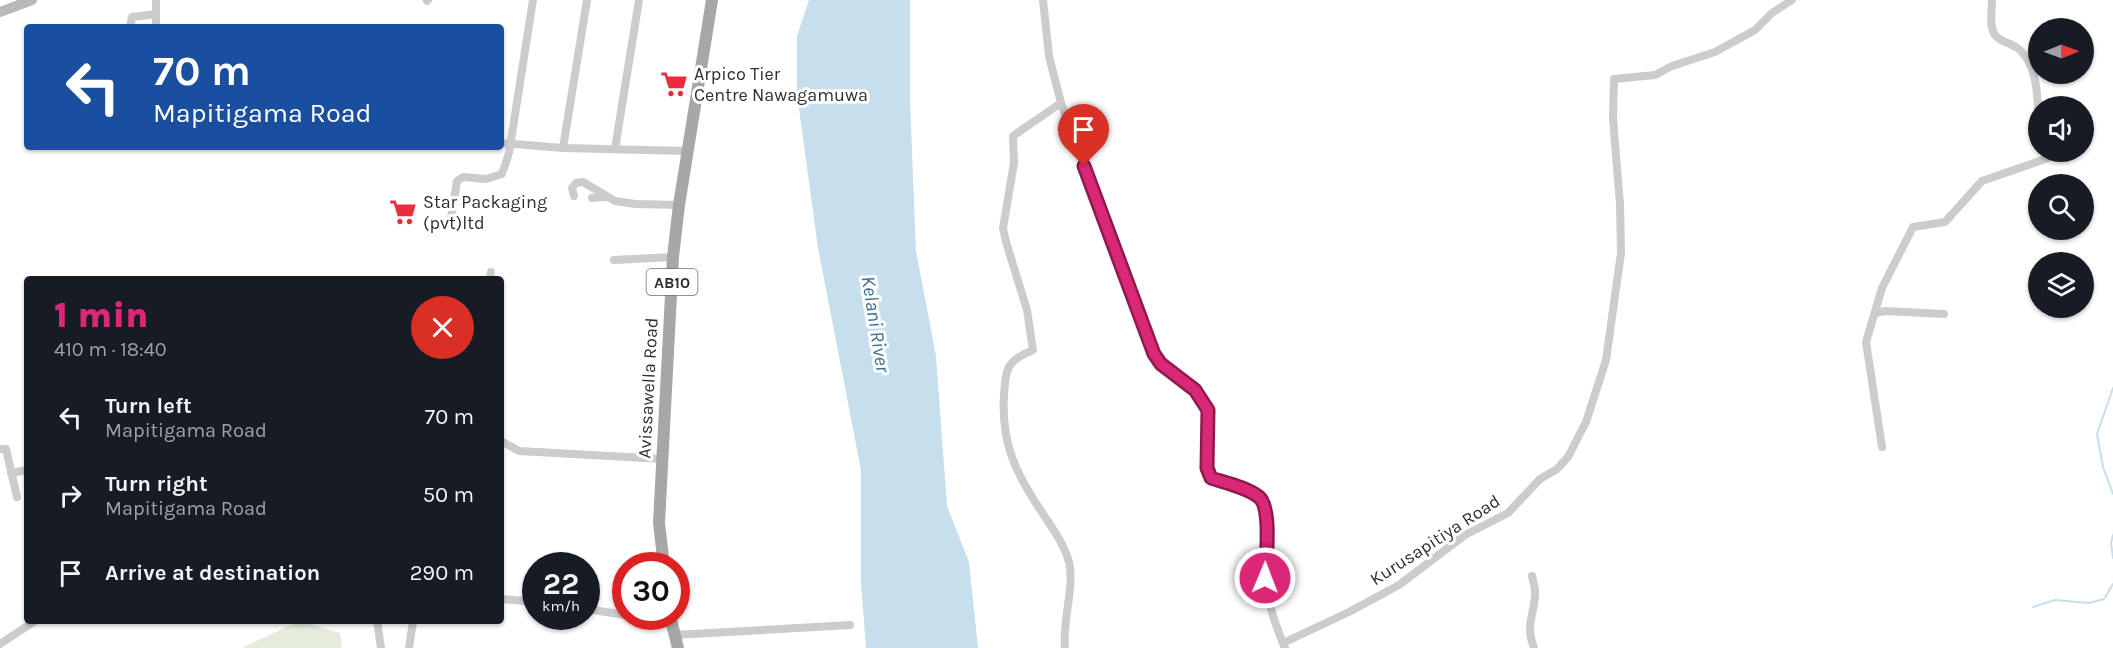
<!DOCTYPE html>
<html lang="en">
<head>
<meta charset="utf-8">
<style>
  body { margin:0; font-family:Karla,sans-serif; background:#20242c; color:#f1f3f6; height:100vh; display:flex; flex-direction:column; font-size:22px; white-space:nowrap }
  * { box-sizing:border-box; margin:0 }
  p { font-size:20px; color:#9ea1a6 }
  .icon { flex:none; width:33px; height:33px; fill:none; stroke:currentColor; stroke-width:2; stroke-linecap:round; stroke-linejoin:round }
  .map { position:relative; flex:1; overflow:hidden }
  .sheet { position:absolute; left:24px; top:276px; width:480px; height:348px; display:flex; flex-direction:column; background:#171b24; border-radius:6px; box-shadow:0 2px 4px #0004 }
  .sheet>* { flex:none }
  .banner { position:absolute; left:24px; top:24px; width:480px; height:126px; border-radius:6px; box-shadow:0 2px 4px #0004; background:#1a4fa0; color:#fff; overflow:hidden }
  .needle { width:39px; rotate:89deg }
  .buttons { position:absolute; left:2028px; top:18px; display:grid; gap:12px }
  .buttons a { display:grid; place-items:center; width:66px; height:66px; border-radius:50%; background:#171b24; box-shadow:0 2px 4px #0004; font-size:30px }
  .speed { position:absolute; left:522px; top:552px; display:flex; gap:12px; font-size:30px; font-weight:700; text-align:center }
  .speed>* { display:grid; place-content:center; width:78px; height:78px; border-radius:50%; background:#171b24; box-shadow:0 2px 4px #0004; line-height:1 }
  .speed small { font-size:15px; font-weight:400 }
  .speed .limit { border:9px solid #d22; background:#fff; color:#111 }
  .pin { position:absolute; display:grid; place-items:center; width:51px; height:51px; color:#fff; margin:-62px -26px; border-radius:50% 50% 50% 0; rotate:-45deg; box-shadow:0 0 6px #0007 }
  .pin .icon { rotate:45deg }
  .me { position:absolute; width:66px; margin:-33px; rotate:1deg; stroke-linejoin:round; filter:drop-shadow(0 0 4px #0008) }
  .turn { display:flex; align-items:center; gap:21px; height:126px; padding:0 30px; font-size:27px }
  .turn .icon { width:78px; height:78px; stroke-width:2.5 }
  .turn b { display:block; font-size:42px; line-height:51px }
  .round { display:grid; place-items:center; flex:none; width:63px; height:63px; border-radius:32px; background:#20242c }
  .summary { display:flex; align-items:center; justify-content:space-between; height:102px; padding:0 30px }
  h1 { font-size:36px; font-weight:800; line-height:45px; color:#db2777 }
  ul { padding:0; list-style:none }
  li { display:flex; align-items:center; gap:18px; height:78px; padding:0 30px }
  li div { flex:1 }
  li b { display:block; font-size:22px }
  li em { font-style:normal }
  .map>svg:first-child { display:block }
  .green { fill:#e5ecdc }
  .water { fill:#c7deed }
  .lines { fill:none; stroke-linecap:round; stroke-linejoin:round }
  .stream { stroke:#c7deed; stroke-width:2 }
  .street { stroke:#ccc; stroke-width:8 }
  .secondary { stroke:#b9b9b9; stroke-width:10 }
  .primary { stroke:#a7a7a7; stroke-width:12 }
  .route-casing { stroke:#8e194d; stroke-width:15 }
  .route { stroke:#db2777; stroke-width:10 }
  .labels { text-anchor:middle; stroke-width:6; stroke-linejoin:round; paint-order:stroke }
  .shield { fill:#fff; stroke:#6d6d6d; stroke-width:1.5 }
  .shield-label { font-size:16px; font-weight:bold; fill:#2f2f2f }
  .poi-label { font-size:18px; fill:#2f2f2f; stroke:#fff; text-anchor:start }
  .street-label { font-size:18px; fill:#2f2f2f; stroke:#fff }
  .water-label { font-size:20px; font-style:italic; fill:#3a7193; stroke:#fff }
</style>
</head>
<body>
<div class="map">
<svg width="2113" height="648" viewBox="0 0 2113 648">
  <rect width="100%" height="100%" fill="#fff"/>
  <path class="green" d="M299,621L340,633L342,648H242Z"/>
  <path class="water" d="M809,0H910V102L916,251L936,356L947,506L969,562L978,648H866L861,582V470L818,248L797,94V36Z"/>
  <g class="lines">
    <g class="stream">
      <path d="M2113,388L2097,434L2103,467L2113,494"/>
      <path d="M2113,535L2111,543L2113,558"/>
      <path d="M2033,607L2055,600L2089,603L2104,599L2113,584"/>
    </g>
    <g class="street">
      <path d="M156,0V27"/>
      <path d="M1043,0L1049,56L1061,103L1154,354C1168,375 1196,383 1207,408C1214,424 1201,456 1211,478C1224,482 1254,489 1262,500C1272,515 1264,562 1266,582C1268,605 1276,626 1285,648"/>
      <path d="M1992,0C1992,9 1990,20 1992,28C1995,43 2011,41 2020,50C2035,65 2037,88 2038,108"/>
      <path d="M427,1L428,0"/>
      <path d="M130,27L132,17L156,14"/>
      <path d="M1061,103L1013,136L1014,163L1003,228L1006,242L1027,310L1033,350C1006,361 1006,368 1004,395C1001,444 1016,474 1043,514C1053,529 1064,544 1069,562C1075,589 1062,619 1065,648"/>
      <path d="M501,143L563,148L686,151"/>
      <path d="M563,148L587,0"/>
      <path d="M615,149L639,0"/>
      <path d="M574,196L572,188L576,183L583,182L615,201L635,204L679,205"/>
      <path d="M592,198L607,197"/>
      <path d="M450,225L457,181L463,177L486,179L502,174L509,153L533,0"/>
      <path d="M614,260L673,257"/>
      <path d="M490,279L491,272"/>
      <path d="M1875,313L1885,311L1944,314"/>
      <path d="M501,441L519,451L663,459"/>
      <path d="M1882,447L1866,342L1882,288L1913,227L1945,222L1982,181L2051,157L2054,152"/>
      <path d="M0,449H6L17,497"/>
      <path d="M11,473L27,470"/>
      <path d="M1532,576C1533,582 1536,589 1535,595C1534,616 1525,625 1534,648"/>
      <path d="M501,599L536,602"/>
      <path d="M586,609L626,615"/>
      <path d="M638,616L671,621"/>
      <path d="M377,621L381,648"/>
      <path d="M674,635L850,625"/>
      <path d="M1283,643L1349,612L1399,585L1465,535L1508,513L1540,479L1557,469L1568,457L1586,422L1606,360L1621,253L1620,204L1613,118L1614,79L1655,75L1672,66L1715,52L1755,30L1772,13L1792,0"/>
      <path d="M0,644L35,621"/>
      <path d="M409,648L413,621"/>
    </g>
    <path class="secondary" d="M0,12L32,0"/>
    <g class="primary">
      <path d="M664,566L659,523L673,257L679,205L712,0"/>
      <path d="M670,616L678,648"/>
    </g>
  </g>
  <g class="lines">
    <defs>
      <path id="route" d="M1084,166L1154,354L1161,364L1195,390L1208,410L1207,468L1211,478C1226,483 1246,487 1259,497C1272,508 1266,561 1265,578"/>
    </defs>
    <use href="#route" class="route-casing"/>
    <use href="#route" class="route"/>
  </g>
  <defs>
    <symbol id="supermarket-bare" viewBox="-9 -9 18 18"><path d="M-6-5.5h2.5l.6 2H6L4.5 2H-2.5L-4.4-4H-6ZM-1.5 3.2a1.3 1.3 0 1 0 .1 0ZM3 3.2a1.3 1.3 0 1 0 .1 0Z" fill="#eb2c3a" stroke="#fff" stroke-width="2.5" paint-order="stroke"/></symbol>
  </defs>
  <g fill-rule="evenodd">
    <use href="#supermarket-bare" x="655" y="65" width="38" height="38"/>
    <use href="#supermarket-bare" x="384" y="193" width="38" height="38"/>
  </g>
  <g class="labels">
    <rect class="shield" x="646.5" y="269" width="51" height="26" rx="4.5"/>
    <g class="shield-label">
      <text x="672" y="288">AB10</text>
    </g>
    <g class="poi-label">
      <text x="694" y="80">Arpico Tier<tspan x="694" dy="21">Centre Nawagamuwa</tspan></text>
      <text x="423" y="208">Star Packaging<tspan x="423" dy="21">(pvt)ltd</tspan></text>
    </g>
    <g class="street-label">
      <text transform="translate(648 388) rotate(-87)" y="6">Avissawella Road</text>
      <text transform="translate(1435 540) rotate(-33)" y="6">Kurusapitiya Road</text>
    </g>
    <g class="water-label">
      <text transform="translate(876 324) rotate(81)" y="7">Kelani River</text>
    </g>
  </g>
</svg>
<div class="buttons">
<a><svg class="needle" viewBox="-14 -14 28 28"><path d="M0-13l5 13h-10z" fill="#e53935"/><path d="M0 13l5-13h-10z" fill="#9ea1a6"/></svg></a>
<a><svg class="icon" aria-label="sound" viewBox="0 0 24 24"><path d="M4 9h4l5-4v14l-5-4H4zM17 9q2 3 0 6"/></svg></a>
<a><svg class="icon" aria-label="search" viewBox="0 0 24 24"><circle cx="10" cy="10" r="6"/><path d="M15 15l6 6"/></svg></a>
<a><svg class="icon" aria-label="layers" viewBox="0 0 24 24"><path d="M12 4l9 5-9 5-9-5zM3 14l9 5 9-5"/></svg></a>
</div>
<div class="speed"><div>22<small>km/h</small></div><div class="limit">30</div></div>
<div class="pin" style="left:1084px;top:166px;background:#d93025"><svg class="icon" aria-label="arrive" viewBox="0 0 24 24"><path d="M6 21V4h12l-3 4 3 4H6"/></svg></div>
<svg class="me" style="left:1265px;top:578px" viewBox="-20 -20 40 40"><circle r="17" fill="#db2777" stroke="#fff" stroke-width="3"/><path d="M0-11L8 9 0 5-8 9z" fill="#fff"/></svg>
<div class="banner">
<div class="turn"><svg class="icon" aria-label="left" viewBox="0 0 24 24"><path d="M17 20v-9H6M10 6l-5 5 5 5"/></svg><div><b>70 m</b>Mapitigama Road</div></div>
</div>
<section class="sheet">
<div class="summary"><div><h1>1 min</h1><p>410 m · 18:40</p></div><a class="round" style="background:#d93025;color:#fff"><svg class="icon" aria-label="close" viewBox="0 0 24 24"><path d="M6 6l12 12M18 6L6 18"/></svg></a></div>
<ul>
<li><svg class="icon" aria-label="left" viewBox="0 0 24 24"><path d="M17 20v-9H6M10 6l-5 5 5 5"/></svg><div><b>Turn left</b><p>Mapitigama Road</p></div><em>70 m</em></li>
<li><svg class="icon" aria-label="right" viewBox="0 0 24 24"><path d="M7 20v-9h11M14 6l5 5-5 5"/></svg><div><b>Turn right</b><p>Mapitigama Road</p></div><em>50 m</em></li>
<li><svg class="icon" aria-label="arrive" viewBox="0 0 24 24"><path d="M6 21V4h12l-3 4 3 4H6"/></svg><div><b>Arrive at destination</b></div><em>290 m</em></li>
</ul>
</section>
</div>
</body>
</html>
